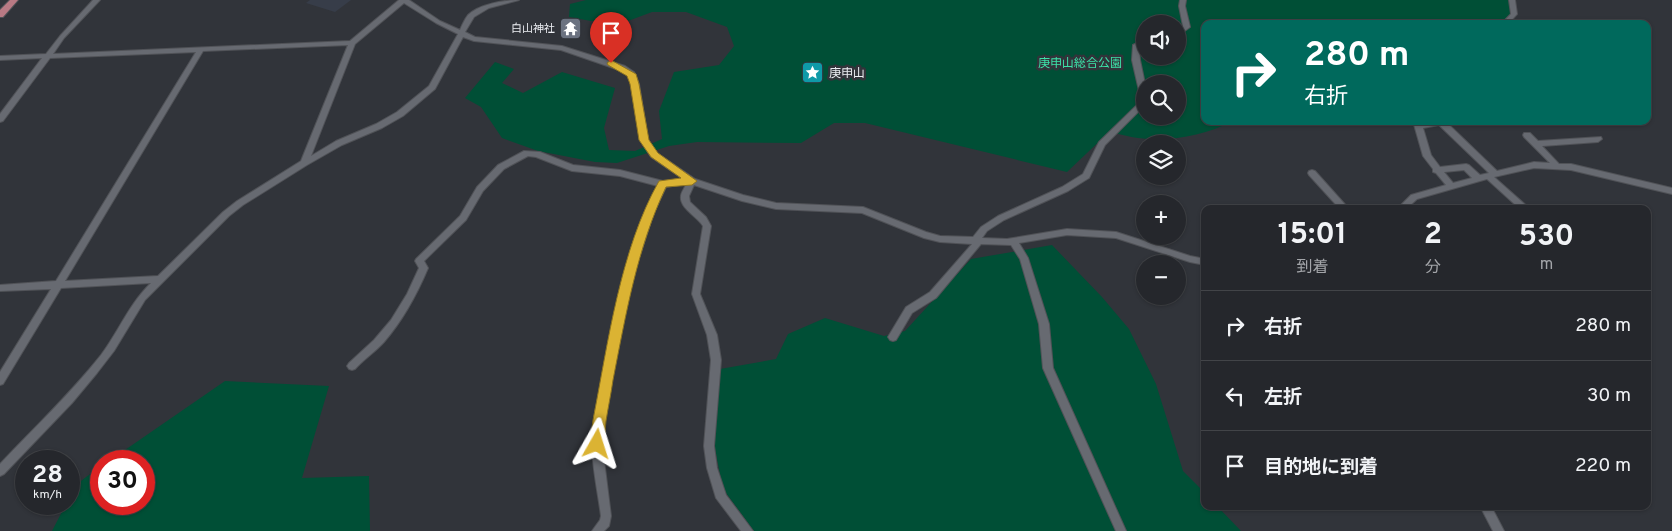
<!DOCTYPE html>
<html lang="ja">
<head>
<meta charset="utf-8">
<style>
  body { margin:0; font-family:Overpass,"Noto Sans JP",sans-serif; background:#2d2f34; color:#f1f3f6; height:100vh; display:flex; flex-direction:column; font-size:19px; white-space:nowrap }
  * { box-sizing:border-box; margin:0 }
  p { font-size:16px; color:#a3a5a9 }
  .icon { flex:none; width:28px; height:28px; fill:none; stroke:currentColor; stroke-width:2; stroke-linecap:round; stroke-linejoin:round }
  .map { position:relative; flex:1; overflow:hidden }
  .panel { position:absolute; left:1201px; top:205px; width:450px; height:305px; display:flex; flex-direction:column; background:#25272c; border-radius:10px; box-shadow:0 1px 4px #0004,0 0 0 1px #424448 }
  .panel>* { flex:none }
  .top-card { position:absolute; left:1201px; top:20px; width:450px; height:105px; border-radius:10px; box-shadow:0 1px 4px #0004,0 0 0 1px #424448; background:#00695c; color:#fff; overflow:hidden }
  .buttons { position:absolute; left:1136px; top:15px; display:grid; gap:10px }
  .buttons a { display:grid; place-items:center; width:50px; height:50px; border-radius:50%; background:#25272c; box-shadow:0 1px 4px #0004,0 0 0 1px #424448; font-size:25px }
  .speed { position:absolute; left:15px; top:450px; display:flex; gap:10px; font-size:25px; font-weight:700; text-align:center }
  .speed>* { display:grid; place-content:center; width:65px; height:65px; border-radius:50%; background:#25272c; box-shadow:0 1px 4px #0004,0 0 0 1px #424448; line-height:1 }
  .speed small { font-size:12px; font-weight:400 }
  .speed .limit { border:8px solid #d22; background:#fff; color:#111 }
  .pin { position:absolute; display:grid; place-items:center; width:42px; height:42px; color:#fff; margin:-51px -21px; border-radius:50% 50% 50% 0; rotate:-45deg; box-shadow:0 0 5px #0007 }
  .pin .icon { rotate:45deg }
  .me { position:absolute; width:55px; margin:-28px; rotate:6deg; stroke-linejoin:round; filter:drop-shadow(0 0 4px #0008) }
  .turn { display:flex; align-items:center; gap:18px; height:105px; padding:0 20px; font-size:22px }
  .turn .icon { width:65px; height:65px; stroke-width:2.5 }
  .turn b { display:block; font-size:35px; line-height:42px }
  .eta { display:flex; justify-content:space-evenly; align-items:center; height:85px; text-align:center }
  .eta b { font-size:30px; font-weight:700; line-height:35px }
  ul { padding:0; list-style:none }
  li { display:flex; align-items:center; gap:15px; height:70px; padding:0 20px; border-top:1px solid #424448 }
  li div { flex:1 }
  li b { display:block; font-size:19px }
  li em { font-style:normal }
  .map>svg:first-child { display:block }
  .built { fill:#373d49 }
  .green { fill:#004f36; fill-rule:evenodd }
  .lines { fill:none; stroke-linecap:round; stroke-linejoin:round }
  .minor-casing { stroke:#505257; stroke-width:2 }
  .major-casing { stroke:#505257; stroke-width:2 }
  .minor { fill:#676a71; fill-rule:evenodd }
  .major { fill:#b97a84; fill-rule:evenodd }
  .route { fill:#dbb333; stroke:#8e7421 }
  .labels { text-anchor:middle; stroke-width:5; stroke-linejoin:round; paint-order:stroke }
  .far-poi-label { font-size:11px; fill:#ebedf2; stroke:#31343a; text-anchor:end }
  .park-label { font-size:12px; fill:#3ce2a8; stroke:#31343a }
  .poi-label { font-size:12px; fill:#ebedf2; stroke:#31343a; text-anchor:start }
</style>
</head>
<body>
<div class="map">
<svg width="1672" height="531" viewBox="0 0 1672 531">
  <rect width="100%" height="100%" fill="#31343a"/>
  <path class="built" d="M310,0H351L335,12L306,3Z"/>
  <g class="green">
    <path d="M586,0H1510L1512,14L1502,24H1205V121H1233C1203,136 1171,142 1138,138C1128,137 1117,132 1107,134L1067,172L865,123H834L801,143L697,142L669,146L617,163L595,162L538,151L502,138L481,107L465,98L495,62L514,69L502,83L523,93L562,72L615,88L604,128L609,150L635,151L662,139L659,111L674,72L719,65L734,46L727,27L686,12H652L628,21H591L569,17L570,4ZM1145,24H1178V56H1145ZM1145,84H1178V116H1145Z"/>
    <path d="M1052,245L1102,297L1129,329L1156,384L1183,471L1205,493V506H1217L1241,531H754L723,489L714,444L720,369L776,359L788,334L825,318L884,336L905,331L971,259Z"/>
    <path d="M225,381L329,386L302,478L369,476L370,531H52L66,504H69C69,485 88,476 101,467V504H144V461H109Z"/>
  </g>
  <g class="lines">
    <defs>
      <g id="minor">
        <path d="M93,0H100L64,38L53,54L350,41L399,0H409L440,21L460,30C462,25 465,19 468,15C479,4 505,0 519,0L489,8L474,17L465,32L475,37L562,46L625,66L634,72L639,84L648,140L657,153L695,179L743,195L776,203L863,207L926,232L940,236L973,237L981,227L998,216L1062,187L1083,174L1099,142L1138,104L1140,95L1132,60L1133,45L1145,39V44L1139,46L1140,60L1145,84V105L1105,145L1089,178L1068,191L1004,220L987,231L982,238L1007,239L1067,229L1116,232L1190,256L1205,259V265L1190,262L1116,238L1067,235L1019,243L1028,258L1049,324L1053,368L1126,531H1116L1043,368L1039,324L1020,259L1011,245L981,244L936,298L912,313L896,340L893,341L890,340L888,337L906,307L930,292L972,244L940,242L924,238L862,213L776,209L742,201L694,185L689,196L690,202L706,217L711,226L700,294L717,335L721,360L714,446L717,468L726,495L753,531H741L716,498L707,468L704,446L711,360L707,335L692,294L703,226C698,217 679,208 681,196C681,192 685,188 686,184L666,187L654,212L635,270L621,330L604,420L602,444L611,516L609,526L604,531H592L600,520L601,516C598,493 592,466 592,444C592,421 598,398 603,376C615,310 630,247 658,186L620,176L572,171L536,157L528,156L504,169L483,191L466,220L424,261L428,268C417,294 403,320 384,342C375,352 364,359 355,369L352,370L349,369L347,366L349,363L374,340L391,320L407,294L419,268L415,261L416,259L460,216L477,187L498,165L524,151L540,152L573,165L620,170L663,181L683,179L651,157L640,140L631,84L628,75L619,70L561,50L474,41L463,37L435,89L403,116L382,128L342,145L307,165L243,205L229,216L145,300L114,351L97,373L72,403L4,474L0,476V464C34,428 70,394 101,355C119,331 129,304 151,283L61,288L3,384L0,385V372L51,289L0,291V285L56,281L196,52L50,58L3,121L0,122V114L42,58L0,60V56L46,54L60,36ZM404,3L436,23L458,34L429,86L397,112L376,124L336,141L311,156L355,44ZM348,45L301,161L237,201L223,212L158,276L65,281L203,51Z"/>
        <path d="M1180,0H1186L1185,6L1190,27L1178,36V31L1183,26L1179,6Z"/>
        <path d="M1509,0H1515L1517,14L1508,24H1501L1511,14Z"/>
        <path d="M1413,121H1421V123L1445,121L1497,171L1534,162L1550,163L1524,137L1523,135L1524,133H1530L1538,141L1601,137L1602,139L1598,142L1542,146L1559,164H1571L1672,188V194L1571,170L1534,168L1494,177L1530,209H1520L1487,179L1417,199L1406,209H1397L1411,195L1446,185L1436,173L1433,172V169L1423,156ZM1439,125L1489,173L1480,175L1469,165L1466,164L1440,167L1431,155L1423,128ZM1464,170L1472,178L1453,183L1444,172Z"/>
        <path d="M1312,170L1315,171L1349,209H1340L1309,175L1308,173L1309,171Z"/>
        <path d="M1480,506H1491L1504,531H1493Z"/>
      </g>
      <path id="major" d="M10,0H18L3,17H0V10Z"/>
    </defs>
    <use href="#minor" class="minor-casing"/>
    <use href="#major" class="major-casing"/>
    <use href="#minor" class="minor"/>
    <use href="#major" class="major"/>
  </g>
  <path class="route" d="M611,60L636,74L639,84L649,140L658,153L697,181L692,185L666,187C637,248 626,314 613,380C611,394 608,408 606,421C605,430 605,440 602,448L597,450L592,448L590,444L593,420C608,343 620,250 659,181L681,178L651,157L639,140L630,84L627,76L608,65L607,63Z"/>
  <defs>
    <symbol id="temple-square" viewBox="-11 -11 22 22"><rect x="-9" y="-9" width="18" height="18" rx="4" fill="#6b7280" stroke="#31343a"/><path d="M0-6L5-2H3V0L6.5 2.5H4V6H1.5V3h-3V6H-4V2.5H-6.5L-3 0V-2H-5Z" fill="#fff"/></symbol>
    <symbol id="sight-square" viewBox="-11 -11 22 22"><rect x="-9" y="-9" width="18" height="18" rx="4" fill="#0f9aa8" stroke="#31343a"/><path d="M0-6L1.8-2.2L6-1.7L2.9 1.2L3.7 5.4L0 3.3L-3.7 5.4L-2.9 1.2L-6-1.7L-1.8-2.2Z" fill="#fff"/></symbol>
  </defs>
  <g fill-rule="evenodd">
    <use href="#temple-square" x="558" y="16" width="25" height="25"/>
    <use href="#sight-square" x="800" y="60" width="25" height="25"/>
  </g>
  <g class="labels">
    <g class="far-poi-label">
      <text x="555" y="32">白山神社</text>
    </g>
    <g class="park-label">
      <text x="1080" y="67">庚申山総合公園</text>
    </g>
    <g class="poi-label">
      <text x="829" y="77">庚申山</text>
    </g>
  </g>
</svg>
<div class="buttons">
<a><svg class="icon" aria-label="sound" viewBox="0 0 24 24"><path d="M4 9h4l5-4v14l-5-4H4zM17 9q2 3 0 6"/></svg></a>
<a><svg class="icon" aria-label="search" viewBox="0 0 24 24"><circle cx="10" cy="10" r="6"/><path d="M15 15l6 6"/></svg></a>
<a><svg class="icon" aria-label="layers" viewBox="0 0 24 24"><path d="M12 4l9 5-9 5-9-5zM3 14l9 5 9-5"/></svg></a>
<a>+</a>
<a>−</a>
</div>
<div class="speed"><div>28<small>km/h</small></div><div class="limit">30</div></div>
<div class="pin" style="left:611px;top:63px;background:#d93025"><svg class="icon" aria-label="arrive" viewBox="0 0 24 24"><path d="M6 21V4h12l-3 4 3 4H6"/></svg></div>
<svg class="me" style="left:597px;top:444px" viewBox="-20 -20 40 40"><path d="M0-17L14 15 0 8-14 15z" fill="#dbb333" stroke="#fff" stroke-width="4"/></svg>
<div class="top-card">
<div class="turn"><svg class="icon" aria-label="right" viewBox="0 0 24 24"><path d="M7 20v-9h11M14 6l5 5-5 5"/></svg><div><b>280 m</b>右折</div></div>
</div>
<section class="panel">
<div class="eta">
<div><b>15:01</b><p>到着</p></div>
<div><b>2</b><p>分</p></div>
<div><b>530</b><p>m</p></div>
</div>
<ul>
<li><svg class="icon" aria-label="right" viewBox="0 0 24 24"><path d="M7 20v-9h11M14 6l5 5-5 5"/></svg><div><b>右折</b></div><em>280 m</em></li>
<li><svg class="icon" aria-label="left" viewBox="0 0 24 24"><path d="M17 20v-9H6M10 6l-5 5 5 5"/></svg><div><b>左折</b></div><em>30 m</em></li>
<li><svg class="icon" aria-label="arrive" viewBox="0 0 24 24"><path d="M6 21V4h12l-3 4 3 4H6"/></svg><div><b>目的地に到着</b></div><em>220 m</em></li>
</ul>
</section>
</div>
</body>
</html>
